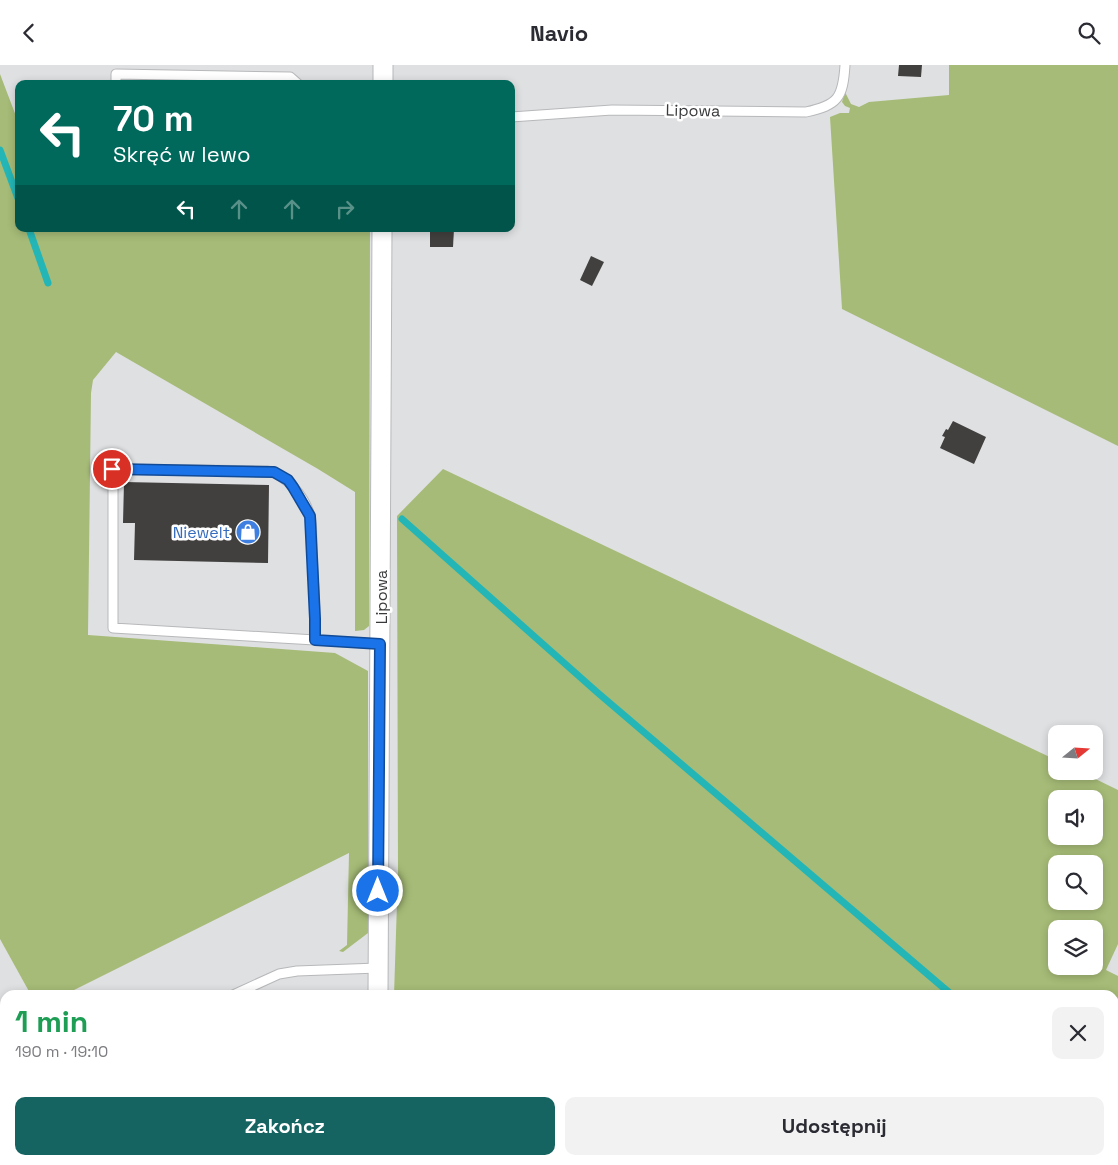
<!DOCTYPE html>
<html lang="pl">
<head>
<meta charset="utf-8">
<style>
  body { margin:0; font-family:"Space Grotesk",sans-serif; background:#f2f2f3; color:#2b2b33; height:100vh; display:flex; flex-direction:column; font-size:19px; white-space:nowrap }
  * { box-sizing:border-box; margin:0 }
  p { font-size:16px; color:#7c7c81 }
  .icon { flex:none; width:28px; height:28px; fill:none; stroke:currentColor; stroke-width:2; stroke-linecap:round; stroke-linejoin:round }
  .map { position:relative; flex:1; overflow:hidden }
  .panel { position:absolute; left:0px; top:925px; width:1119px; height:175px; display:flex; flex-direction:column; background:#fff; border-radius:15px 15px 0 0; box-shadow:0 2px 8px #0003 }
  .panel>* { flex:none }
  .guide { position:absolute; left:15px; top:15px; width:500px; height:152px; border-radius:10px; box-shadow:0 2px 8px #0003; background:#00695c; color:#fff; overflow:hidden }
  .needle { width:32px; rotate:72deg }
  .buttons { position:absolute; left:1048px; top:660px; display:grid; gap:10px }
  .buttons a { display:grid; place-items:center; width:55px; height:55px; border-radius:10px; background:#fff; box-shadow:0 2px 8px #0003; font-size:25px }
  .pin { position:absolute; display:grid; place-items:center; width:42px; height:42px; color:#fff; margin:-21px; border:2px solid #fff; border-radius:50%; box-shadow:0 1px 5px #0007 }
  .me { position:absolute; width:55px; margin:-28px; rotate:0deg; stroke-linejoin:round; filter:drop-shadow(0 0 4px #0008) }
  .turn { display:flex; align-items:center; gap:18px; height:105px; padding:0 15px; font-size:22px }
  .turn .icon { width:65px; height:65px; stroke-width:2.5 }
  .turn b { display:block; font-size:35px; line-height:42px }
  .lanes { display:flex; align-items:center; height:48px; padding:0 15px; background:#0003; justify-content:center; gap:25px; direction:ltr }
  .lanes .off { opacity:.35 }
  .round { display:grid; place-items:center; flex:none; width:52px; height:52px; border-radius:10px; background:#f2f2f3 }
  .overview { display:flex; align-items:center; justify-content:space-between; height:85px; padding:0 15px }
  h1 { font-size:30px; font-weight:800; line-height:38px; color:#1e9e55 }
  .button { display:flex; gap:10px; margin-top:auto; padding:10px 15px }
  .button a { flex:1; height:58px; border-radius:10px; background:#156462; color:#fff; font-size:20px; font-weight:800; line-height:58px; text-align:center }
  .button a+a { background:#f2f2f3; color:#2b2b33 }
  header { display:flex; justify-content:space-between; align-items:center; height:65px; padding:0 15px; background:#fff; font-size:22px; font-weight:800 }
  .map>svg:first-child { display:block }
  .green { fill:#a6bb77; fill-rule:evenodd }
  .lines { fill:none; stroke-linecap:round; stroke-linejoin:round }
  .stream { stroke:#24b6b6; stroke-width:7 }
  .building { fill:#42403f }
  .service-casing { stroke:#b7b8ba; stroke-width:11 }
  .minor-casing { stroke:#b7b8ba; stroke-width:21 }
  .service { stroke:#fff; stroke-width:9 }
  .minor { stroke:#fff; stroke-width:19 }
  .route-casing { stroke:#114b97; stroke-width:12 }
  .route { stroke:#1a73e8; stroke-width:9 }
  .labels { text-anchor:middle; stroke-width:5; stroke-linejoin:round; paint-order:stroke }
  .street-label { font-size:16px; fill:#393a3b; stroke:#fff }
  .shop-label { font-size:16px; fill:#366cbe; stroke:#fff; text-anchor:end }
</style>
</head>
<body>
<header><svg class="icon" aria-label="back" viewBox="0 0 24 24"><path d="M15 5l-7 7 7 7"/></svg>Navio<svg class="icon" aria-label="search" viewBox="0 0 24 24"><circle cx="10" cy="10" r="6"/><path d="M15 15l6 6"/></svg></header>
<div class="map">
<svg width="1118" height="1100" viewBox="0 0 1118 1100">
  <rect width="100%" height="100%" fill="#dfe0e2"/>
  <g class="green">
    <path d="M949,0H1118V381L842,244L830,52L840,48H849L850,43L845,41L842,37L845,27L851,39L859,42L869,37L949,30Z"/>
    <path d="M0,9L19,59V164H370L369,561L364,565L355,566V427L318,404L116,287L93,315L91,328L88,570L335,588L368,606V868L343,887L339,886L347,880L349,788L64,930H31L0,874Z"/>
    <path d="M443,404L1056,695V706H1079L1118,725V879L1106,905L1118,911V932L1114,941V930H394L398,807L397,451ZM1056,734H1094V771H1056ZM1056,799H1094V836H1056ZM1056,864H1094V901H1056Z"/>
    <path d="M1118,984V1100H1062L1064,1095H1114V993Z"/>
    <path d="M490,1095H1040L1036,1100H536Z"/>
  </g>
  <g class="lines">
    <g class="stream">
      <path d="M0,85L19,136"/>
      <path d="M29,164L48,218"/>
      <path d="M402,454L598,628L952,930"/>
      <path d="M1114,1071L1118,1075"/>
    </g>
  </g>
  <g class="building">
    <path d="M899,0H922L921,12L898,11Z"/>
    <path d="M430,164H454L453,182H430Z"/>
    <path d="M591,191L604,197L592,221L580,215Z"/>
    <path d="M953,356L986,372L974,399L940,383L945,372L942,371L946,364L948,365Z"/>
    <path d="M124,417L269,420L268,498L134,495L135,458H123Z"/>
  </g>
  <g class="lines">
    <defs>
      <g id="service">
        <path d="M116,19V9L290,12L298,19"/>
        <path d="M511,52L612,45L806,47C838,40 843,33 845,0"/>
        <path d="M113,404L267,406C286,409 305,432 310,451C313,462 311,475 312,486C313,516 316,545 315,575L113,563Z"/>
        <path d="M315,575L380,579"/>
        <path d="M233,930L279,909L297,906L378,903"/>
        <path d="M1114,972L1118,963"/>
        <path d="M0,1042L5,1040"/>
        <path d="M377,1098L404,1100"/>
        <path d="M1051,1100L1054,1095"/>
      </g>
      <g id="minor">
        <path d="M383,19V0"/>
        <path d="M378,930L382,164"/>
        <path d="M377,1095L378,1100"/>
      </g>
    </defs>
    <use href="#service" class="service-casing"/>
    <use href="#minor" class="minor-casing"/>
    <use href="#service" class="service"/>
    <use href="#minor" class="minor"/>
  </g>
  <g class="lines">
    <defs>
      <path id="route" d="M112,404L274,407L288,415L293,422L310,451L315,554V575L380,579L378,826"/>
    </defs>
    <use href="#route" class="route-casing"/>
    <use href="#route" class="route"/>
  </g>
  <defs>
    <symbol id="shop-disc" viewBox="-11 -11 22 22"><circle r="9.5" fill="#3f7fe0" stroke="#fff"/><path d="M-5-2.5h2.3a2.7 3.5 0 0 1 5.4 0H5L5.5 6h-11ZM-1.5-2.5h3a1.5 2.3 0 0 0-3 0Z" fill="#fff"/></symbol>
  </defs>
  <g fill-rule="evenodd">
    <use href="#shop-disc" x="234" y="453" width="28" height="28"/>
  </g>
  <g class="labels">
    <g class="street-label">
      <text transform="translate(693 45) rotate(1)" y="6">Lipowa</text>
      <text transform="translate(381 532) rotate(-90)" y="6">Lipowa</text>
    </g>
    <g class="shop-label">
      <text x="230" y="473">Niewelt</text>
    </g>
  </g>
</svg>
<div class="buttons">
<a><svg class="needle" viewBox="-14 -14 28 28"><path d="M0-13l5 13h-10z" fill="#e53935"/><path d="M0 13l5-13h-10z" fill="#7c7c81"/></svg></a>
<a><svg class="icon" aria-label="sound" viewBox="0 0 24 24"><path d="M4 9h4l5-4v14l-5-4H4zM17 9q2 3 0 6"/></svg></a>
<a><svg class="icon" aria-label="search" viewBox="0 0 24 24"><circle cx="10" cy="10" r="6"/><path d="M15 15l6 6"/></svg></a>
<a><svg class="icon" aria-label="layers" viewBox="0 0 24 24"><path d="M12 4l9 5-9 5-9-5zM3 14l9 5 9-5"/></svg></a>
</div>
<div class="pin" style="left:112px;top:404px;background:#d93025"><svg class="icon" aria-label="arrive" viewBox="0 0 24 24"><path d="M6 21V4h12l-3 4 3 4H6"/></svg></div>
<svg class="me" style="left:378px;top:826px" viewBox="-20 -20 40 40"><circle r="17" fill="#1a73e8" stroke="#fff" stroke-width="3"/><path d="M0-11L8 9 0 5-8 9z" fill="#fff"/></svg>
<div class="guide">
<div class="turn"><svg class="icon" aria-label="left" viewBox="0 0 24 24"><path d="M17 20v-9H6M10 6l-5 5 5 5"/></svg><div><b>70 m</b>Skręć w lewo</div></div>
<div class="lanes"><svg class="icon" aria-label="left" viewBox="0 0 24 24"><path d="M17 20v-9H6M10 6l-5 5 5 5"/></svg><svg class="icon off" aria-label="ahead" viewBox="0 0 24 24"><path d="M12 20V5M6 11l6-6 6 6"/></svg><svg class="icon off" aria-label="ahead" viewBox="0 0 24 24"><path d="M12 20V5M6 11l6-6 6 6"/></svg><svg class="icon off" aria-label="right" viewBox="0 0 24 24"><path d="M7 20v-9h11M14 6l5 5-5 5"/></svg></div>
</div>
<section class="panel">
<div class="overview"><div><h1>1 min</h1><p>190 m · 19:10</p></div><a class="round"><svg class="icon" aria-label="close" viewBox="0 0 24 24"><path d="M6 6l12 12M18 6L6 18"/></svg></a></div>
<div class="button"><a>Zakończ</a><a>Udostępnij</a></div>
</section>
</div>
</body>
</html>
